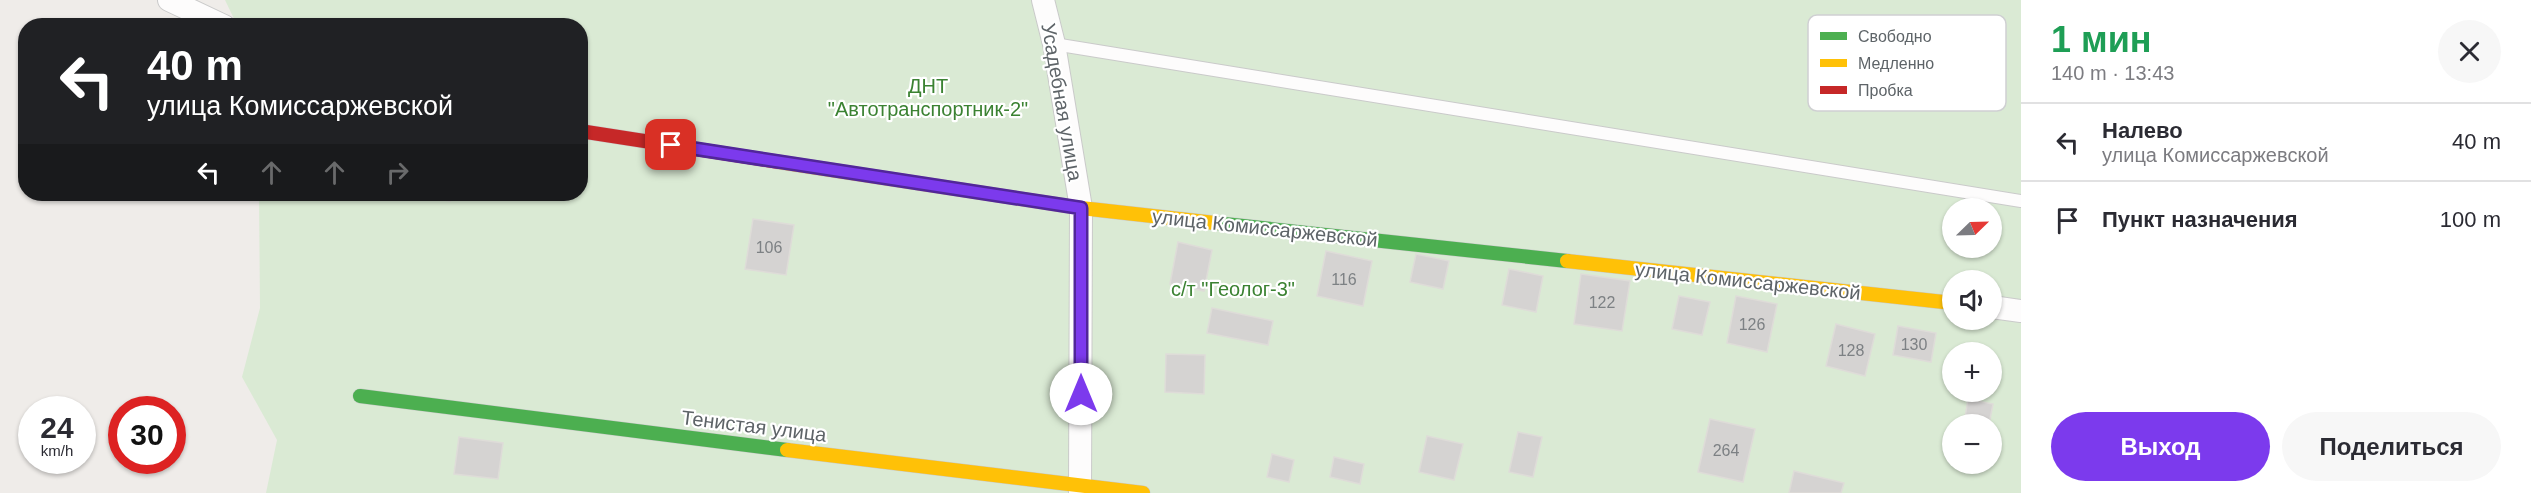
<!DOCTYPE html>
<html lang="ru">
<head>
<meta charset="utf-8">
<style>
  body { margin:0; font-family:Arial,sans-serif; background:#f7f7f7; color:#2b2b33; height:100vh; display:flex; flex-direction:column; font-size:22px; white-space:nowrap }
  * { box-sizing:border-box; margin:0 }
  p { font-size:20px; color:#7c7c81 }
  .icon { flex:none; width:33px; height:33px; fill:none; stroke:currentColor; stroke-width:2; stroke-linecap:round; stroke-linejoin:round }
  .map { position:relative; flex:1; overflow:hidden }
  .side { display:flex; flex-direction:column; background:#fff; width:510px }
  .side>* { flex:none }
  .hud { position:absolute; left:18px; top:18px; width:570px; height:183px; border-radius:24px; box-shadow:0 2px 4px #0004; background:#202124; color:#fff; overflow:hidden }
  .needle { width:39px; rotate:67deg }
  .buttons { position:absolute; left:1942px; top:198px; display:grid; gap:12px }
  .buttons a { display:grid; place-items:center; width:60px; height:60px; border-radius:50%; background:#fff; box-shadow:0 2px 4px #0004; font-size:30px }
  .speed { position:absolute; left:18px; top:396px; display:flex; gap:12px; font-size:30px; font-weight:700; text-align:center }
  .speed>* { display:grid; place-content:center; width:78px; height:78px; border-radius:50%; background:#fff; box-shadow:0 2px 4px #0004; line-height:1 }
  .speed small { font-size:15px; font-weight:400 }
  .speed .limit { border:9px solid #d22; background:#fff; color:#111 }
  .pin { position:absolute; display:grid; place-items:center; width:51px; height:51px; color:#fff; margin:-26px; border-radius:12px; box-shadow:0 3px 9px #0006 }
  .me { position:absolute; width:66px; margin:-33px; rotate:0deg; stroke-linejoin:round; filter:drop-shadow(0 0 4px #0008) }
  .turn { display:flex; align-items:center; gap:21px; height:126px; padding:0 30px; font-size:27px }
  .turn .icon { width:78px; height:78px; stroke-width:2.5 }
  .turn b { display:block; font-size:42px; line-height:51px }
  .lanes { display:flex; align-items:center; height:57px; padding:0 30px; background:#0003; justify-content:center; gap:30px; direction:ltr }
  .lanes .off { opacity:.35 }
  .round { display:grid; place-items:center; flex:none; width:63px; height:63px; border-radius:32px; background:#f7f7f7 }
  .head { display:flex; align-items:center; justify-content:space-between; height:102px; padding:0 30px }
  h1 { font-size:36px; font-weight:700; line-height:45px; color:#1e9e55 }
  .cta { display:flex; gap:12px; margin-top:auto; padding:12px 30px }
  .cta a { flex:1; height:69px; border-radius:36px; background:#7c3aed; color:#fff; font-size:24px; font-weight:700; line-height:69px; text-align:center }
  .cta a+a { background:#f7f7f7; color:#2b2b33 }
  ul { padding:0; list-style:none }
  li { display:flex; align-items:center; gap:18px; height:78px; padding:0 30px; border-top:2px solid #e1e1e2 }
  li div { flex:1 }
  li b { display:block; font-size:22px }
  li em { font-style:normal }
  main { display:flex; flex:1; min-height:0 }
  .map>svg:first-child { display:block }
  .green { fill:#daead4; fill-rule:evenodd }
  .building { fill:#d5d3d2; stroke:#dedcd8; stroke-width:1.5 }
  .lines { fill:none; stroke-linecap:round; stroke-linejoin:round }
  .lane-casing { stroke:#cacaca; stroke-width:14 }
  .street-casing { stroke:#cacaca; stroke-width:24 }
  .fast-casing { stroke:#cacaca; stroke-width:15 }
  .slow-casing { stroke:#cacaca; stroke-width:15 }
  .jam-casing { stroke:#cacaca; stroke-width:15 }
  .lane { stroke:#fdfcfc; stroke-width:12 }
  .street { stroke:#fdfcfc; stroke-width:22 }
  .fast { stroke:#4caf50; stroke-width:14 }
  .slow { stroke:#ffc107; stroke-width:14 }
  .jam { stroke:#c62828; stroke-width:14 }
  .route-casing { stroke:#51269a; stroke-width:15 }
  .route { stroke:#7c3aed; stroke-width:10 }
  .labels { text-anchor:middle; stroke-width:4.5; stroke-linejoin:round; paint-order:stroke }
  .number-label { font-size:16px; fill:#7d8184 }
  .park-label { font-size:20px; fill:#3b8232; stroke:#fff }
  .street-label { font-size:20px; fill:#5e6468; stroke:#fff }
  .key { fill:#fff; stroke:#cfd0d2; stroke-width:1.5 }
  .key-label { font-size:16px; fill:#5e6468 }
</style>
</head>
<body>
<main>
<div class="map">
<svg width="2021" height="493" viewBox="0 0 2021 493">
  <rect width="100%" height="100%" fill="#efece9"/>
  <path class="green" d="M225,0H2021V493H266L277,440L242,377L260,308L259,194H580V26L237,25ZM1953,208H1992V248H1953ZM1953,280H1992V320H1953ZM1953,352H1992V392H1953ZM1953,424H1992V464H1953Z"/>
  <g class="building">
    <path d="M398,194H451L450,201Z"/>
    <path d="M753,219L794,225L786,275L745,269Z"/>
    <path d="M1178,242L1212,250L1204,291L1170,284Z"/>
    <path d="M1326,251L1372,261L1363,306L1317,296Z"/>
    <path d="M1416,254L1449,261L1443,289L1410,282Z"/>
    <path d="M1509,269L1543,276L1536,312L1502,305Z"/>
    <path d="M1581,274L1630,281L1622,331L1574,324Z"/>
    <path d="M1679,296L1710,302L1702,335L1672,329Z"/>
    <path d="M1736,296L1777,304L1767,352L1727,343Z"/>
    <path d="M1212,308L1273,321L1268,345L1207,333Z"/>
    <path d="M1836,324L1875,334L1865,376L1826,366Z"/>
    <path d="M1898,326L1936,333L1931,362L1893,355Z"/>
    <path d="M1166,354L1205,355L1204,394L1165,392Z"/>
    <path d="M1968,399L1993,404L1989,424H1964Z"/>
    <path d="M1710,419L1755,429L1743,482L1698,472Z"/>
    <path d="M1518,432L1542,437L1533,477L1509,472Z"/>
    <path d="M1427,436L1463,444L1454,480L1419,472Z"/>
    <path d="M459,437L503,443L498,479L454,474Z"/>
    <path d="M1272,454L1294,460L1289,482L1267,477Z"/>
    <path d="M1334,457L1364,464L1360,484L1330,477Z"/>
    <path d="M1794,471L1844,483L1841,493H1789Z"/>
  </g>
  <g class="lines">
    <defs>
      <path id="lane" d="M1054,44L2021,201"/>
      <g id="street">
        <path d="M169,0L224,26"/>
        <path d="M1043,0L1054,44L1081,208L1080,493"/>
        <path d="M1992,307L2021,311"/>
      </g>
      <g id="fast">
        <path d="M1215,223L1567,261"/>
        <path d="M360,396L787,450"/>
      </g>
      <g id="slow">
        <path d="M779,162L1081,208L1215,223"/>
        <path d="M1567,261L1953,303"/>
        <path d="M787,450L1143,493"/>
      </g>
      <path id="jam" d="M580,131L779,162"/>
    </defs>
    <use href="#lane" class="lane-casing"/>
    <use href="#street" class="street-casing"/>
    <use href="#fast" class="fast-casing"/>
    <use href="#slow" class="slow-casing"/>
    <use href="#jam" class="jam-casing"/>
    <use href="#lane" class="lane"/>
    <use href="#street" class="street"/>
    <use href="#fast" class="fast"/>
    <use href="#slow" class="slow"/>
    <use href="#jam" class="jam"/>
  </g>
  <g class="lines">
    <defs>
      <path id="route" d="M671,145L1081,208V394"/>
    </defs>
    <use href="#route" class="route-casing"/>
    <use href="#route" class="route"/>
  </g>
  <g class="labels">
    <g class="number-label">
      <text x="769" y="253">106</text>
      <text x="1344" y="285">116</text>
      <text x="1602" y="308">122</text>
      <text x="1752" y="330">126</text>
      <text x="1914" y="350">130</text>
      <text x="1851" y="356">128</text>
      <text x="1726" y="456">264</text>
    </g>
    <g class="park-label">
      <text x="928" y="93">ДНТ<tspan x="928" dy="23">"Автотранспортник-2"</tspan></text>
      <text x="1233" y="296">с/т "Геолог-3"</text>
    </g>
    <g class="street-label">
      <text transform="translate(1062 102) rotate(80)" y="7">Усадебная улица</text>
      <text transform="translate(1265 228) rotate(6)" y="7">улица Комиссаржевской</text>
      <text transform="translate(1748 281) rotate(6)" y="7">улица Комиссаржевской</text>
      <text transform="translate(754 426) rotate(7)" y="7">Тенистая улица</text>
    </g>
  </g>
  <rect x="1808" y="15" width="198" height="96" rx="9" class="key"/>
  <rect x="1820" y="32" width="27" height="8" fill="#4caf50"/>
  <rect x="1820" y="59" width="27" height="8" fill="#ffc107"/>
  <rect x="1820" y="86" width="27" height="8" fill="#c62828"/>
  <g class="key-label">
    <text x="1858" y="42">Свободно</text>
    <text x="1858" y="69">Медленно</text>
    <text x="1858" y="96">Пробка</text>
  </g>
</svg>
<div class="buttons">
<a><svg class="needle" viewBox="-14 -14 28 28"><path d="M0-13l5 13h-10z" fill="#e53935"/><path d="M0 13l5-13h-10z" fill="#7c7c81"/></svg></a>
<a><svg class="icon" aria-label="sound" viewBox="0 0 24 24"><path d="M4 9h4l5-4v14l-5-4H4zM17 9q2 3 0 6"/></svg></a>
<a>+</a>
<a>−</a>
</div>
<div class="speed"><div>24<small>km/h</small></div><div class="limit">30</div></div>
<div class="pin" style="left:671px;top:145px;background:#d93025"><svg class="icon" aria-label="arrive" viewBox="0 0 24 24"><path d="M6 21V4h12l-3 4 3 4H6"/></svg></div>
<svg class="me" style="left:1081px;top:394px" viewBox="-20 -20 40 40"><circle r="19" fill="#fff"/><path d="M0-13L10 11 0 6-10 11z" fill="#7c3aed"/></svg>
<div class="hud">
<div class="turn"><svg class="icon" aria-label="left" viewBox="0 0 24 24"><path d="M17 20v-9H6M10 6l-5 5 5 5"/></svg><div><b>40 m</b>улица Комиссаржевской</div></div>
<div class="lanes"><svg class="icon" aria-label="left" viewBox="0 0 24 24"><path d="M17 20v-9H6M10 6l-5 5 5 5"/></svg><svg class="icon off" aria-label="ahead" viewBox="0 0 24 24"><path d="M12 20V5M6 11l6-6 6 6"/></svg><svg class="icon off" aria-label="ahead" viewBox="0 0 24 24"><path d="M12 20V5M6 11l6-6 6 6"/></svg><svg class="icon off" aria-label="right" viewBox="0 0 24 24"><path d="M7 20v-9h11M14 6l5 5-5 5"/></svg></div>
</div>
</div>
<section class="side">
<div class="head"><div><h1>1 мин</h1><p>140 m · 13:43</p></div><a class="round"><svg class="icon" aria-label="close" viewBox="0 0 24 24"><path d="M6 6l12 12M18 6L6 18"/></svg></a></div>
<ul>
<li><svg class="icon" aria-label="left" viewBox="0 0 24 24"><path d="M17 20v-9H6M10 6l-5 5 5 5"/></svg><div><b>Налево</b><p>улица Комиссаржевской</p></div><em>40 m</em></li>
<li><svg class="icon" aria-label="arrive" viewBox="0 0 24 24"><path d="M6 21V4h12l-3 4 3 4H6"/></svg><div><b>Пункт назначения</b></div><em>100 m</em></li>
</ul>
<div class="cta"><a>Выход</a><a>Поделиться</a></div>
</section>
</main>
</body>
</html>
